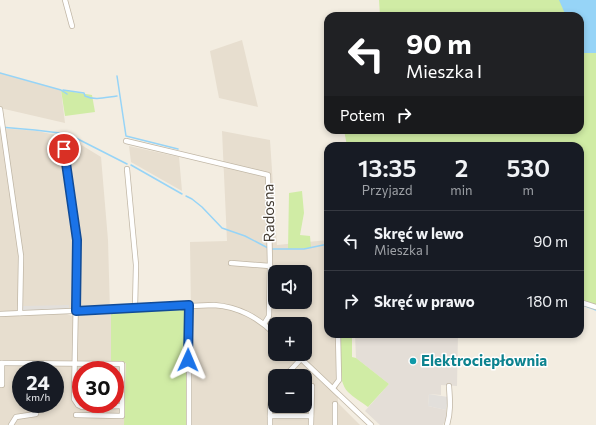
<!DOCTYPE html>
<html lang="pl">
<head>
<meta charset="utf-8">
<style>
  body { margin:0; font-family:Commissioner,sans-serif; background:#242831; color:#f1f3f6; height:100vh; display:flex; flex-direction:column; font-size:15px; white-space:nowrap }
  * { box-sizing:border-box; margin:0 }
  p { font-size:13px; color:#9ea1a6 }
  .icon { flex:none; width:22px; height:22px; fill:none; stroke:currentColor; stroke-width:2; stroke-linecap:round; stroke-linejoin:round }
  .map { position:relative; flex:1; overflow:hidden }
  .sheet { position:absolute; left:324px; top:142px; width:260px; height:196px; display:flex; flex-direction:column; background:#171b24; border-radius:12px; box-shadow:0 2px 6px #0003 }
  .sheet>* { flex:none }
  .banner { position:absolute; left:324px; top:12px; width:260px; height:122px; border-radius:12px; box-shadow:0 2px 6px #0003; background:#202124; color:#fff; overflow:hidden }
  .fabs { position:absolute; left:268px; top:265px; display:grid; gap:8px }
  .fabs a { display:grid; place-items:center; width:44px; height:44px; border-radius:8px; background:#171b24; box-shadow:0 2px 6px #0003; font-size:20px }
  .speed { position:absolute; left:12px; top:361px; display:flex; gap:8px; font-size:20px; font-weight:700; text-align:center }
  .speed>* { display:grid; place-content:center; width:52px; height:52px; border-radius:50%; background:#171b24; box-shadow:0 2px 6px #0003; line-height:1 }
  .speed small { font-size:10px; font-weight:400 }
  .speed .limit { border:6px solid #d22; background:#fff; color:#111 }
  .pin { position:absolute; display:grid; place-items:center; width:34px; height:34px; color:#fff; margin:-17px; border:2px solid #fff; border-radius:50%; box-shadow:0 1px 4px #0007 }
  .me { position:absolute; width:44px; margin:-22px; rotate:1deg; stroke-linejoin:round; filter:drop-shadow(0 0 3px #0008) }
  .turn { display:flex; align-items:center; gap:14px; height:84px; padding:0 16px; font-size:18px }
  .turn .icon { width:52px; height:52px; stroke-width:2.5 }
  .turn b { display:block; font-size:28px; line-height:34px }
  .then { display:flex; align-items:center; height:38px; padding:0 16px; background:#0003; gap:8px; font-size:15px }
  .eta { display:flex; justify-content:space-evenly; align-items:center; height:68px; text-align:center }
  .eta b { font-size:24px; font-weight:600; line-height:28px }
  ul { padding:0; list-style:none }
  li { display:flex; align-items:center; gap:12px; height:60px; padding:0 16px; border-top:1px solid #363941 }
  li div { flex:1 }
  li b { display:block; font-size:15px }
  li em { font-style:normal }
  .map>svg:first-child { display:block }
  .residential { fill:#e7decf; fill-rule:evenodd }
  .industrial { fill:#e4ded7 }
  .green { fill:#d0eca5 }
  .parking { fill:#e2dfdb }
  .water { fill:#96d4f7 }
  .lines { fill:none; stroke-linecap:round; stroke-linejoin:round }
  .stream { stroke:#96d4f7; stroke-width:1.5 }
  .street-casing { stroke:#c1b7a6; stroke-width:6 }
  .street { stroke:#fff; stroke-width:4.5 }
  .route-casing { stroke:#114b97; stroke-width:10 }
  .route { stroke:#1a73e8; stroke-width:7 }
  .culture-dot { fill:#0f9aa8; stroke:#fff; stroke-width:1.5 }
  .labels { text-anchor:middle; stroke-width:3; stroke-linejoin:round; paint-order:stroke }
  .street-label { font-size:15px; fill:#443c32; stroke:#fff }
  .culture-label { font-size:15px; font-weight:bold; fill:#0d838f; stroke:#fff; text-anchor:start }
</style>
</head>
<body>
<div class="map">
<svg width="596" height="425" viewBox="0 0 596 425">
  <rect width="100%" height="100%" fill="#f3ede1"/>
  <g class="residential">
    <path d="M242,40L258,107L219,98L210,51Z"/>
    <path d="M0,73L61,90L65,123L0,108Z"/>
    <path d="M0,128L37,131L70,138L101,157L108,240L110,312L76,315L69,309H65L0,312Z"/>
    <path d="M222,131L270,140L277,245L328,240V334H336L338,403L360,425H0V316L64,313L72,316L191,311L190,242L227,241ZM275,272H305V302H275ZM275,324H305V354H275ZM21,370H55V404H21ZM81,370H115V404H81ZM275,376H305V406H275Z"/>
    <path d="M129,146L179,157L182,191L131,162Z"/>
  </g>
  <path class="industrial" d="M355,334H458L457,386L441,385V395L429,394L428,406L446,410V418L443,425H380L365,411L389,384L356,358Z"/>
  <g class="green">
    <path d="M379,0H596V306L580,300V146H347L344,130H580V16H380Z"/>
    <path d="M61,90L92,95L95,112L65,116Z"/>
    <path d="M302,191L304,213L300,235L310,236L311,248L288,249L289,193Z"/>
    <path d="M189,305V425H124L126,363L111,362V312L135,308Z"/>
    <path d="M339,334H352V357L356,358L389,384L368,407C362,402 354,398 348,392C337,381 339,349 339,334Z"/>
  </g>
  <g class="parking">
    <path d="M69,305V309L23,311V306Z"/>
    <path d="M82,366L118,367L117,405L91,404H115V370H81V404L79,403L77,400V370Z"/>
    <path d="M429,394L448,397L446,410L428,406Z"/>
  </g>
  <path class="water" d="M559,0H596V53H580V16H566Z"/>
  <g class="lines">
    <g class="stream">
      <path d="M0,73L61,90L67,94"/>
      <path d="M117,76L126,136L178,149"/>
      <path d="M63,90L84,93L85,96C95,101 107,97 117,96"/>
      <path d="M0,127L35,130L68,134L127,164"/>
      <path d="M131,165L182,194"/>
      <path d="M186,196L192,199L202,207L222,228L245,236L268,248"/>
      <path d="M272,249H304L328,244"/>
      <path d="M580,304L596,310"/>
    </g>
    <defs>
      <g id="street">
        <path d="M65,0L72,26"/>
        <path d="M0,109L21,256L20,313"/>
        <path d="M126,141L268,175L270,266L269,316L264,324"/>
        <path d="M64,149L77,240L74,399L78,405L82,407L121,406"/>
        <path d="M127,169L136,265L135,308"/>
        <path d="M231,263L270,266"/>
        <path d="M580,302L596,307"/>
        <path d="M0,314L214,305C239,307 257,317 275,334"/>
        <path d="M296,354L371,425"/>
        <path d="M0,363H2V385H0"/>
        <path d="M2,363L122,364V416L76,415"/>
        <path d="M285,376L301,359"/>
        <path d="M333,388L339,380L338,334"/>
        <path d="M270,416H311"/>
        <path d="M11,425L16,417L36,414L37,404"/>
        <path d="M189,425V305"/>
        <path d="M270,425C270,412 269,400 275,388"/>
        <path d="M311,425L312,386"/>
        <path d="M335,425V404"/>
        <path d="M447,425C451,412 450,400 449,386"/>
      </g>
    </defs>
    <use href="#street" class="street-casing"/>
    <use href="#street" class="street"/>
  </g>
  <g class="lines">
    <defs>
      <path id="route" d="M64,149L77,240L76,311L189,305L188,360"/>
    </defs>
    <use href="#route" class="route-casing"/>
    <use href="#route" class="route"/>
  </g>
  <circle class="culture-dot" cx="413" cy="361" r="4"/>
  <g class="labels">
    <g class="street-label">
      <text transform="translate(269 213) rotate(-91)" y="5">Radosna</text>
    </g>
    <g class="culture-label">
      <text x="421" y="366">Elektrociepłownia</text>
    </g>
  </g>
</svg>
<div class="fabs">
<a><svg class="icon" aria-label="sound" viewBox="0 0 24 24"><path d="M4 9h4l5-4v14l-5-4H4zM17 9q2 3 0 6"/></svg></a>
<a>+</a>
<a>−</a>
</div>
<div class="speed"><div>24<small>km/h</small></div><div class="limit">30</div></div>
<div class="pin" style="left:64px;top:149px;background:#d93025"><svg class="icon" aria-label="arrive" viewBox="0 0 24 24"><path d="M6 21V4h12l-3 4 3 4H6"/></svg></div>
<svg class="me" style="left:188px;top:360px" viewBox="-20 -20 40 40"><path d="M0-17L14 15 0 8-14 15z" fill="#1a73e8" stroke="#fff" stroke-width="4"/></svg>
<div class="banner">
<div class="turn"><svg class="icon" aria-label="left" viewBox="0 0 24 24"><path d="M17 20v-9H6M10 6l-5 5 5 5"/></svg><div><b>90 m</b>Mieszka I</div></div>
<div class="then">Potem<svg class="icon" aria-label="right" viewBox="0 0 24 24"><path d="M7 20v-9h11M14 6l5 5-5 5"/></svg></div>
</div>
<section class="sheet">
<div class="eta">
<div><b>13:35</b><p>Przyjazd</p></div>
<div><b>2</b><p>min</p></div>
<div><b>530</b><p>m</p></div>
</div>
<ul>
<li><svg class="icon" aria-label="left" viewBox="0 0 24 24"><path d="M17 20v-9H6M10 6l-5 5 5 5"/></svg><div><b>Skręć w lewo</b><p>Mieszka I</p></div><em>90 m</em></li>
<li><svg class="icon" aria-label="right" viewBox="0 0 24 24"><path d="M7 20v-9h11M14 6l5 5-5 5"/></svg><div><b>Skręć w prawo</b></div><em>180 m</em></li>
</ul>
</section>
</div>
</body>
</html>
